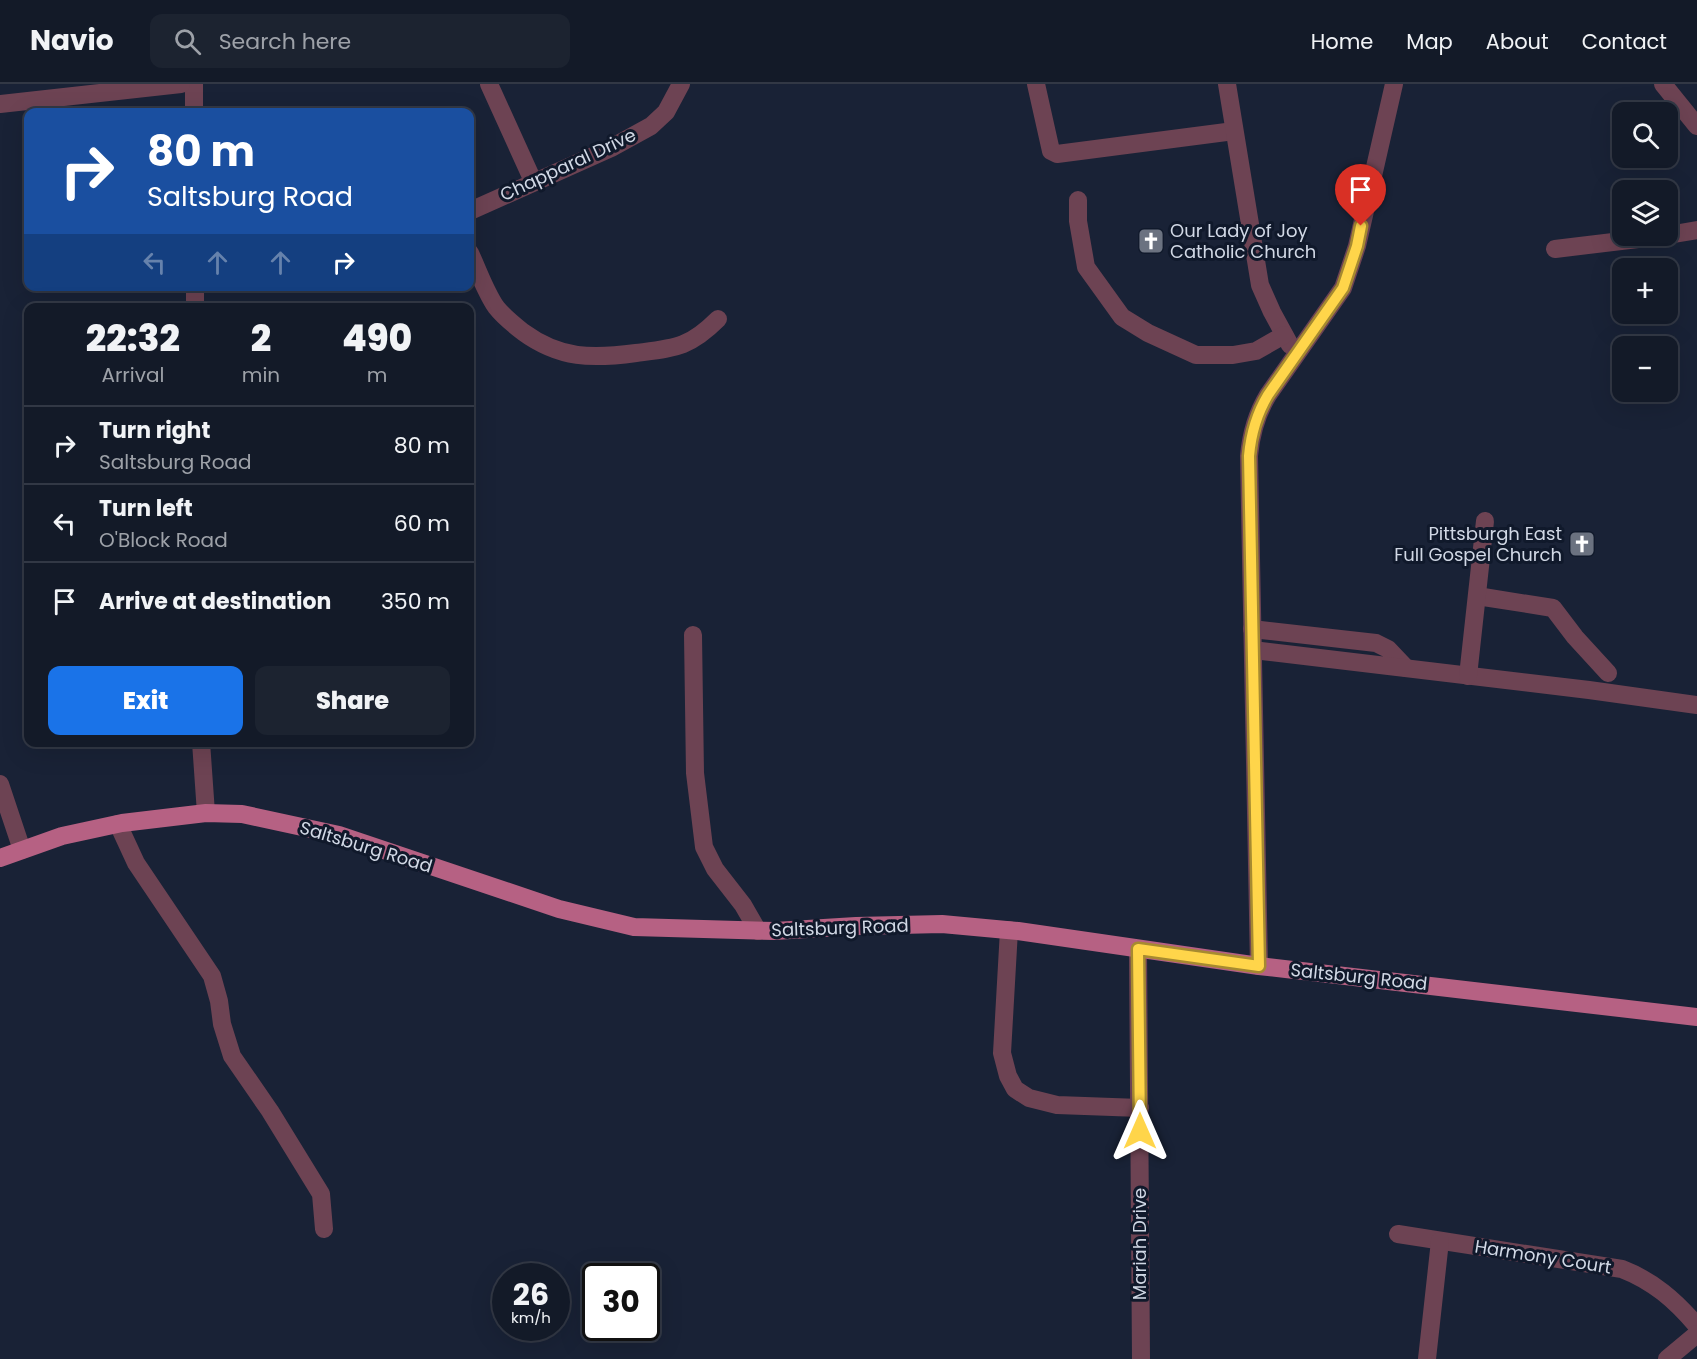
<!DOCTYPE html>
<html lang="en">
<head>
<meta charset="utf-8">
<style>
  body { margin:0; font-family:Poppins,sans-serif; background:#1c2330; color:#f1f3f6; height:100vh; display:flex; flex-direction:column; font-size:22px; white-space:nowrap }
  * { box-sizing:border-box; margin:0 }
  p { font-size:20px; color:#9da1a8 }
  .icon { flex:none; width:33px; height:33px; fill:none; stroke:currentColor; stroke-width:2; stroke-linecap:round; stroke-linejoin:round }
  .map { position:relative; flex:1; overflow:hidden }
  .drawer { position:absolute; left:24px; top:219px; width:450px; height:444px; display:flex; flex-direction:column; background:#131a28; border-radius:12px; box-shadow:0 6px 24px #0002,0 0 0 2px #323845 }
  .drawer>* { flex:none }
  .banner { position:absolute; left:24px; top:24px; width:450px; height:183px; border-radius:12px; box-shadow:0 6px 24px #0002,0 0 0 2px #323845; background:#1a4fa0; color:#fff; overflow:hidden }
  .tools { position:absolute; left:1612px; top:18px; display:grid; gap:12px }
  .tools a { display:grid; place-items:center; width:66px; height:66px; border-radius:12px; background:#131a28; box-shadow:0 6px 24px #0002,0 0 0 2px #323845; font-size:30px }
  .speed { position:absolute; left:492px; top:1179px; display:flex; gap:12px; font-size:30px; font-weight:700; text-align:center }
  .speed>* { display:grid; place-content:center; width:78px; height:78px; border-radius:50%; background:#131a28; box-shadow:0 6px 24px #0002,0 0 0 2px #323845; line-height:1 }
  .speed small { font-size:15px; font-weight:400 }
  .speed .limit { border:3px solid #111; border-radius:9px; background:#fff; color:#111 }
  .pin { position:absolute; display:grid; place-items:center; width:51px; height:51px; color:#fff; margin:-62px -26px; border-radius:50% 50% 50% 0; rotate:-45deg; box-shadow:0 0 6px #0007 }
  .pin .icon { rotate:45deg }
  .me { position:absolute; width:66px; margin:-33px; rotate:0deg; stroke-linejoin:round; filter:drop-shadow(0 0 4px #0008) }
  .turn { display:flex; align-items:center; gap:21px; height:126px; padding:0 24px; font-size:27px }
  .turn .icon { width:78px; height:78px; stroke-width:2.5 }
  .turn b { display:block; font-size:42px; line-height:51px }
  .lanes { display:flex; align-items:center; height:57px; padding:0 24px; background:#0003; justify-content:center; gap:30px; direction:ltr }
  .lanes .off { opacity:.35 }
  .eta { display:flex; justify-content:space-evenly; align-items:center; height:102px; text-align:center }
  .eta b { font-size:36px; font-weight:800; line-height:42px }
  .cta { display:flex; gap:12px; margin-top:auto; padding:12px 24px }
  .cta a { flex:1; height:69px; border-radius:12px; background:#1a73e8; color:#fff; font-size:24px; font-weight:800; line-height:69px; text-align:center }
  .cta a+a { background:#1c2330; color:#f1f3f6 }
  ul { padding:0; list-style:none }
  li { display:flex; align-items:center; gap:18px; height:78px; padding:0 24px; border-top:2px solid #323845 }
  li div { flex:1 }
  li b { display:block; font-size:22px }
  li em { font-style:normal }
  header { display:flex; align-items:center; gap:36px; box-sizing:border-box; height:84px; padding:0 30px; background:#131a28; border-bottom:2px solid #323845 }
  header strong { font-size:28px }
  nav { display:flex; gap:33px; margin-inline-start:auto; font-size:21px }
  .search { width:420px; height:54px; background:#1c2330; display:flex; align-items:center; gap:15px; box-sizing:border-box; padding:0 21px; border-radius:12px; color:#9da1a8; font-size:22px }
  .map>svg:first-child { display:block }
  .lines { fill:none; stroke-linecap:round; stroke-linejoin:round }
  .minor { stroke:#6d4353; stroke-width:18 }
  .major { stroke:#b66183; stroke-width:18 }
  .route-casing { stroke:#a68a30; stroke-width:15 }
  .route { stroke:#ffd54a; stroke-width:10 }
  .labels { text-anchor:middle; stroke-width:6; stroke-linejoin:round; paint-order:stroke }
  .street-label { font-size:18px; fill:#d1d8e5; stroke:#10192b }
  .poi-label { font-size:18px; fill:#d1d8e5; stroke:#10192b; text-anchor:start }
</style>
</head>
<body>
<header>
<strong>Navio</strong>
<div class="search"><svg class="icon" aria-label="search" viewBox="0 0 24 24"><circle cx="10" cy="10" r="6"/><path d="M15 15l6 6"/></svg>Search here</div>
<nav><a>Home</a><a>Map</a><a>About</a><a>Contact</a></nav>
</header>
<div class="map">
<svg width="1697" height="1275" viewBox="0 0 1697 1275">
  <rect width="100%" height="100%" fill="#192236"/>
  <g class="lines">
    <g class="minor">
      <path d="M194,0V28"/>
      <path d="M489,0L533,97"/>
      <path d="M1036,0L1051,67L1057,70L1234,47"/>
      <path d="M1227,0L1260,201L1272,228L1290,261"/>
      <path d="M1663,0L1697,42"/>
      <path d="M0,20L181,0"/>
      <path d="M1078,116V137L1086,183L1122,233L1148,249L1196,271H1233L1256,267L1284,251"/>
      <path d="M470,127L611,64L651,42L666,28L681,0"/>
      <path d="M1668,151L1697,146"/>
      <path d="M1555,165L1663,152"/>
      <path d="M470,169C478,186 485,207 496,223C503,232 514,241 523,248C560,275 592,275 636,269C675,264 689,264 718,235"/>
      <path d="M195,224V202"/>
      <path d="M1477,512L1553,524L1575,553L1608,589"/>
      <path d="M1252,545L1376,559L1388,565L1406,584"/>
      <path d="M693,551L695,689L704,763L715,785L743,821L758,847"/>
      <path d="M1253,566L1589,606L1697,621"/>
      <path d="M1468,592L1485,437"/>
      <path d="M201,658L206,729"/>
      <path d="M0,700L22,766"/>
      <path d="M118,740L136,779L212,892L219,917L222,940L232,972L270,1027L321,1110L324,1145"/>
      <path d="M1009,846L1002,969L1008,992L1015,1005L1029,1014L1057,1021L1140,1024"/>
      <path d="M1138,865L1141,1275"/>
      <path d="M1259,882L1249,372C1251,349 1256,331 1268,311L1343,204L1357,162L1394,0"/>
      <path d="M1398,1150L1622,1185C1653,1197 1675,1216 1697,1242"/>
      <path d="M1427,1275L1440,1157"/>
      <path d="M1667,1275L1697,1250"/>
    </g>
    <path class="major" d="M0,774L62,752L122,739L206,729L242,730L339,751L559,825L634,843L775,847L856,842L942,840L1018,847L1259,882L1697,933"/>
  </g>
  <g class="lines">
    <defs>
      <path id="route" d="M1140,1047L1138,865L1259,882L1249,372C1251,349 1256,331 1268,311L1343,204L1357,162L1361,142"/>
    </defs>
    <use href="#route" class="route-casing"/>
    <use href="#route" class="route"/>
  </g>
  <defs>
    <symbol id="church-square" viewBox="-11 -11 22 22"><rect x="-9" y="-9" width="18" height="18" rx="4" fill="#6b7280" stroke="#10192b"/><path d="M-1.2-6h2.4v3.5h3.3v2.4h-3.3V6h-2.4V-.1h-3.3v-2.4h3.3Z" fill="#fff"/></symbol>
  </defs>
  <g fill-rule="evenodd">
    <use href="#church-square" x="1136" y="142" width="30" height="30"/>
    <use href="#church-square" x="1567" y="445" width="30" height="30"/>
  </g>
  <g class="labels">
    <g class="street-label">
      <text transform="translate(568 81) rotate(-25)" y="6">Chapparal Drive</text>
      <text transform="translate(366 763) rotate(17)" y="6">Saltsburg Road</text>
      <text transform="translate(840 844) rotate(-2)" y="6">Saltsburg Road</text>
      <text transform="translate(1359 893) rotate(6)" y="6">Saltsburg Road</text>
      <text transform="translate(1140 1160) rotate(-90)" y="6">Mariah Drive</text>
      <text transform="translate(1543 1173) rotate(9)" y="6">Harmony Court</text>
    </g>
    <g class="poi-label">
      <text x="1170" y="153">Our Lady of Joy<tspan x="1170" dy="21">Catholic Church</tspan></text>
      <text x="1562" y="456" text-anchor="end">Pittsburgh East<tspan x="1562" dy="21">Full Gospel Church</tspan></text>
    </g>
  </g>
</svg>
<div class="tools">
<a><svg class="icon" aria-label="search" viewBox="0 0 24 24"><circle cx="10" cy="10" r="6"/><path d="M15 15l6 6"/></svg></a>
<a><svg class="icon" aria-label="layers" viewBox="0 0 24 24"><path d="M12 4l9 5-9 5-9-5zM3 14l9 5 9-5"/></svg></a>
<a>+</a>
<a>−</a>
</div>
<div class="speed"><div>26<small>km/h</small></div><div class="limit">30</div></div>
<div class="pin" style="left:1361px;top:142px;background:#d93025"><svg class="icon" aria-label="arrive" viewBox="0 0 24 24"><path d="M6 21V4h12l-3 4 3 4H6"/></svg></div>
<svg class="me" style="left:1140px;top:1047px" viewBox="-20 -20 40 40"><path d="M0-17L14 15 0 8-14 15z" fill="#ffd54a" stroke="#fff" stroke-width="4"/></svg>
<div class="banner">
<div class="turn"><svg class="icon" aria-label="right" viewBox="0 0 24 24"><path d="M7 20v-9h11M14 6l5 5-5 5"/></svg><div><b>80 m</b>Saltsburg Road</div></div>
<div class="lanes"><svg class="icon off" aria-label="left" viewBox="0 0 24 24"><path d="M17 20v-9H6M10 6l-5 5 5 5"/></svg><svg class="icon off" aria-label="ahead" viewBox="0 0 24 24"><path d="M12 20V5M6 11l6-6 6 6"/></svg><svg class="icon off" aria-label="ahead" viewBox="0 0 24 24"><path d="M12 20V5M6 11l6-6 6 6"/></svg><svg class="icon" aria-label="right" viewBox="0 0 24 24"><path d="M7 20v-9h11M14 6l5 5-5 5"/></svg></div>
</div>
<section class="drawer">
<div class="eta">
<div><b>22:32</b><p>Arrival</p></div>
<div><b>2</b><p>min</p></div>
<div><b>490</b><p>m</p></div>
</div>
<ul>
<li><svg class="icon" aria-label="right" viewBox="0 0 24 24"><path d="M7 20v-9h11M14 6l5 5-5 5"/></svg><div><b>Turn right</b><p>Saltsburg Road</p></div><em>80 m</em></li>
<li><svg class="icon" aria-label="left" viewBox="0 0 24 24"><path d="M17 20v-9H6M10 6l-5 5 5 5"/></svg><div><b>Turn left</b><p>O'Block Road</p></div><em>60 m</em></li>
<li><svg class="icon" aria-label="arrive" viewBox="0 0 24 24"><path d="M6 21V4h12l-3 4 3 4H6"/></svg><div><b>Arrive at destination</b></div><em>350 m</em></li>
</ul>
<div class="cta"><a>Exit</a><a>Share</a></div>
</section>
</div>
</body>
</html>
